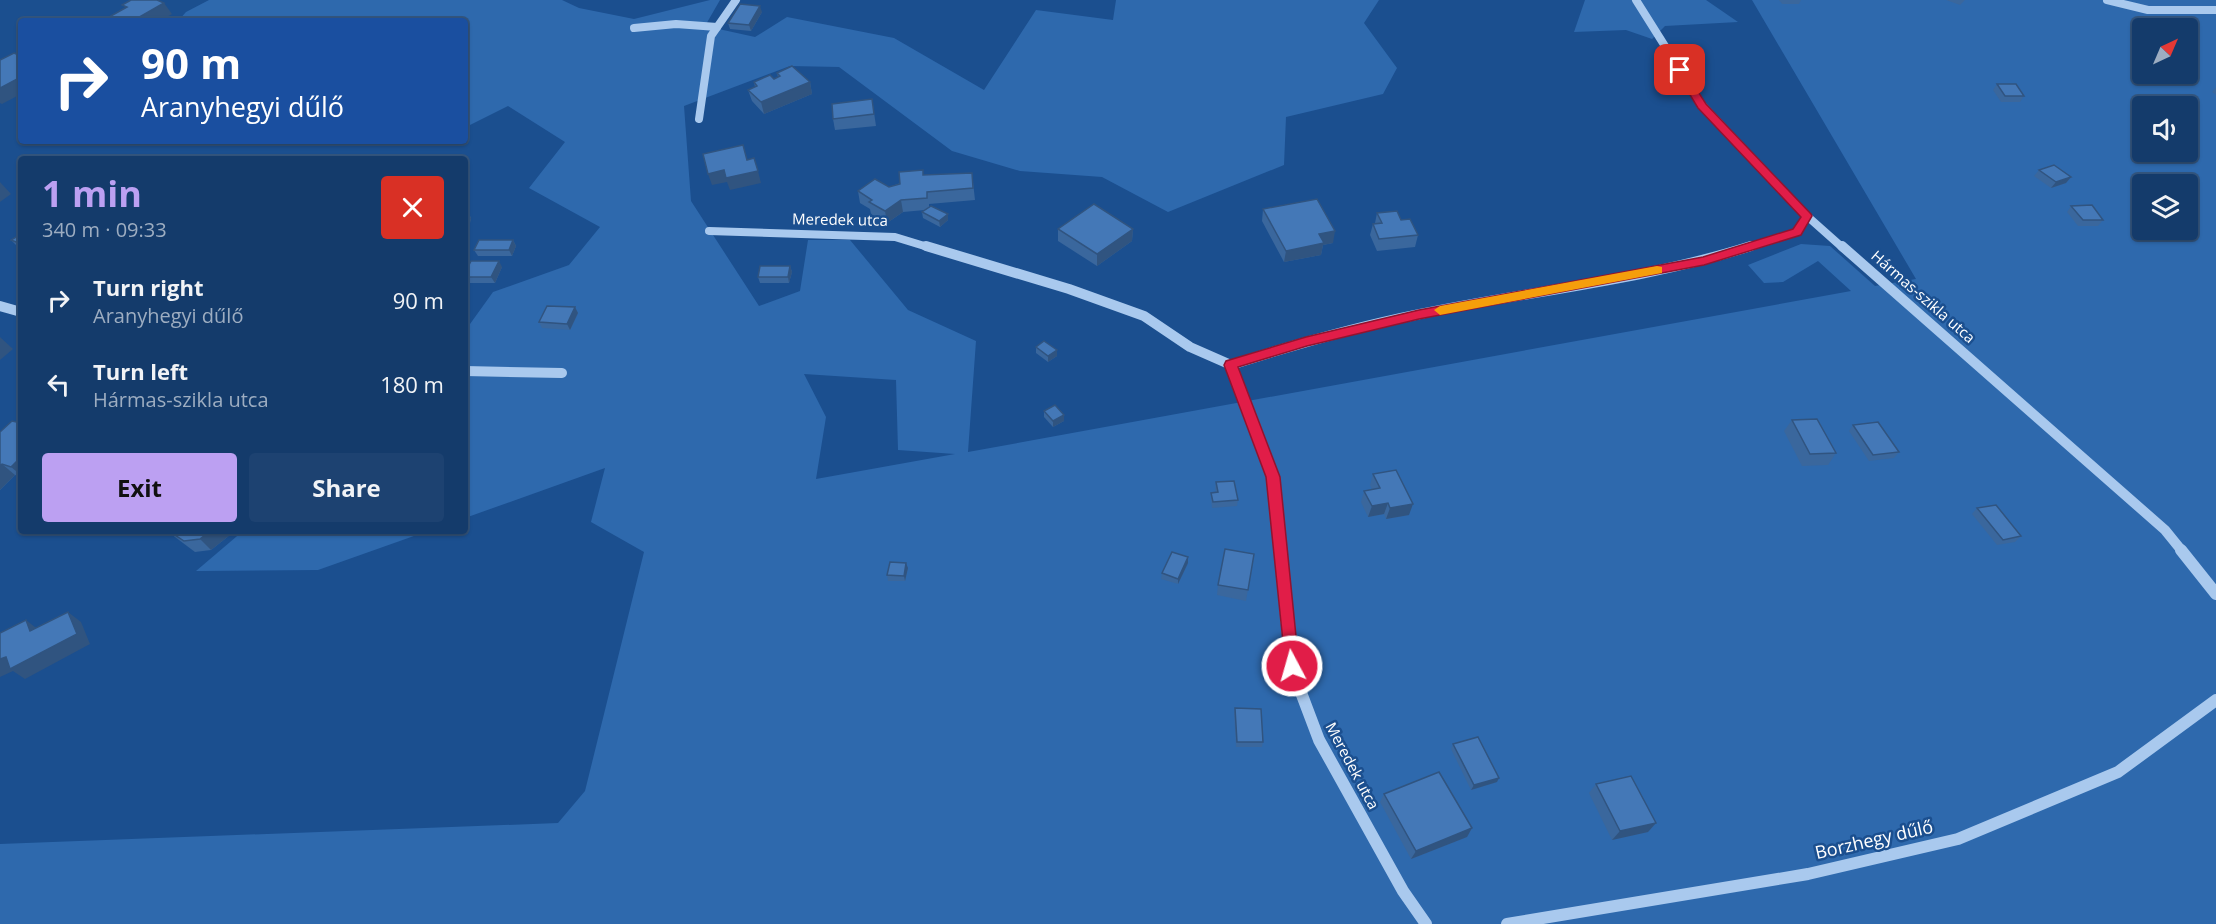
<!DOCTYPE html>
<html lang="en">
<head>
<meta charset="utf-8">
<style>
  body { margin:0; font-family:"Open Sans",sans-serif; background:#1d4271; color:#f1f3f6; height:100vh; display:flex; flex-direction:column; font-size:22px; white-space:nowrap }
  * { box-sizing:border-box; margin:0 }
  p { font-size:20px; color:#9dadc1 }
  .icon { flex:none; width:33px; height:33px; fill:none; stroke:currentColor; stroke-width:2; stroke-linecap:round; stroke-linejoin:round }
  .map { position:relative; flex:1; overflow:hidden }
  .drawer { position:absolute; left:18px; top:156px; width:450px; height:378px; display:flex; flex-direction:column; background:#143b6b; border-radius:6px; box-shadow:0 2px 4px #0004,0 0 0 2px #33557e }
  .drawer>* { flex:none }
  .guide { position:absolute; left:18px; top:18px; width:450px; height:126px; border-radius:6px; box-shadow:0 2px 4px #0004,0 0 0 2px #33557e; background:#1a4fa0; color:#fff; overflow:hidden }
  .needle { width:39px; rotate:44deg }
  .fabs { position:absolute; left:2132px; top:18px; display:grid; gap:12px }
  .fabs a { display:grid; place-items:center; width:66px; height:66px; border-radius:6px; background:#143b6b; box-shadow:0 2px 4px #0004,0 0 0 2px #33557e; font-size:30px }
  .pin { position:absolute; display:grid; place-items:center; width:51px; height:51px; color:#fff; margin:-26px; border-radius:12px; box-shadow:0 3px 9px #0006 }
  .me { position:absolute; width:66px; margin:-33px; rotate:354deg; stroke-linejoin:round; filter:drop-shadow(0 0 4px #0008) }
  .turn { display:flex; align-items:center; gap:21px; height:126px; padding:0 24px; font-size:27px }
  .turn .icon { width:78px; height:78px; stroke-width:2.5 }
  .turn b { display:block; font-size:42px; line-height:51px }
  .round { display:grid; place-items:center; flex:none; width:63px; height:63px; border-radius:6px; background:#1d4271 }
  .summary { display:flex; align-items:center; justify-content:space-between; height:102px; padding:0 24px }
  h1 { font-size:36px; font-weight:700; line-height:45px; color:#bca0f2 }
  .primary-button { display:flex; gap:12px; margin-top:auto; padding:12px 24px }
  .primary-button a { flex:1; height:69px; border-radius:6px; background:#bca0f2; color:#111; font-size:24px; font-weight:700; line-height:69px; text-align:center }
  .primary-button a+a { background:#1d4271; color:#f1f3f6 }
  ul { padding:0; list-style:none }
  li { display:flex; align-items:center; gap:18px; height:84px; padding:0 24px }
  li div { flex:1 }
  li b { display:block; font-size:22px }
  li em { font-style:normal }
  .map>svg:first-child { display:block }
  .green { fill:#2e69ad; fill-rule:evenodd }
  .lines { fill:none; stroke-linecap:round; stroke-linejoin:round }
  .minor-far2 { stroke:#a9c9ee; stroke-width:8 }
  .minor-far1 { stroke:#a9c9ee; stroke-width:10 }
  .minor { stroke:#a9c9ee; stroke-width:12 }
  .wall { fill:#3a679d }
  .shaded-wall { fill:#305480 }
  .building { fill:#4478b7; stroke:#305480; stroke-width:1.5 }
  .route { fill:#e11d48; stroke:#92132f; stroke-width:1.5 }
  .slow { fill:#f59e0b }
  .labels { text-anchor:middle; stroke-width:5; stroke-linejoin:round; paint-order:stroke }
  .street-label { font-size:15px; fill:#fff; stroke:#1b4f8f }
  .near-street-label { font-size:18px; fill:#fff; stroke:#1b4f8f }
</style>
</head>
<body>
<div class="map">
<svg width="2216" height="924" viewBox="0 0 2216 924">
  <rect width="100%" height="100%" fill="#1b4f8f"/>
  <g class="green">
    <path d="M209,0H562L579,8L634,19L710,0H720L705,26L755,37L787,17L894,38L984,90L1036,10L1113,20L1116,0H1379L1364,23L1397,68L1383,94L1286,117L1284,165L1168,212L1102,177L1020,171L952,151L839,67L790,66L684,106L691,201L759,306L800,291L808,240H850L908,310L976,341L968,452L1851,291L1818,261L1783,282L1764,283L1748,265L1801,244L1830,246L1875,286L1916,279L1752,0H2216V924H0V844L558,823L585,791L644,552L591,522L605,468L465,518V331L493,292L569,265L600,227L529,188L565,142L508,106L470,125L465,123V21H178L186,12ZM2142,28H2187V74H2142ZM2142,106H2187V152H2142ZM2142,184H2187V230H2142ZM804,374L896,380L898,450L955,454L816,479L826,417Z"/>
    <path d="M1585,0H1706L1738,22L1665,26L1652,39L1626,30L1574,32Z"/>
    <path d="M243,531H428L318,570L196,571Z"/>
  </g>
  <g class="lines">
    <g class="minor-far2">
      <path d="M1636,0L1702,105L1807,216L1843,248"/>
      <path d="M2107,0L2148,10H2216"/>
      <path d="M634,28L676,24L717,27"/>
      <path d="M699,119L711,36L736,0"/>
      <path d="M709,231L895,237L931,248"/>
      <path d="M1746,248L1797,232L1807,216"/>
    </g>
    <g class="minor-far1">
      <path d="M926,246L1069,289L1144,316L1190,347L1231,365"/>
      <path d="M1842,246L2165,530L2182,551"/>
      <path d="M0,306L21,312"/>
      <path d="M1231,365L1273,477L1280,551"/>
      <path d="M1231,365C1293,345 1356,327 1420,314C1530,291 1644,280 1751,246"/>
      <path d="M465,371L562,373"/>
    </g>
    <g class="minor">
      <path d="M1280,550L1291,666L1319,740L1403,891L1426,924"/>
      <path d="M2181,550L2216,594"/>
      <path d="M1507,924L1808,874L1958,839L2118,772L2216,700"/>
    </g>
  </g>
  <g class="wall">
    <path d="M1779,0H1801L1799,4H1782Z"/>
    <path d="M1946,0H1965L1960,5Z"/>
    <path d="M762,12L751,31L730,29L728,23Z"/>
    <path d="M777,73L810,82L812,94L764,114L752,101L748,90L755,87L754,82L774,79L778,77Z"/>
    <path d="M1997,84L2024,96L2020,102H2001L1993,90Z"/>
    <path d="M2216,87V95L2212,92Z"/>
    <path d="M872,99L876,126L835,130L833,119Z"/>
    <path d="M2039,170L2071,177L2066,183L2051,188L2034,176Z"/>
    <path d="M972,173L975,200L929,204V207L948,214V220L940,227L923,218L922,212L925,210L903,212L887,223L871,214L870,209L860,203L858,191L889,187L923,175Z"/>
    <path d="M2071,206L2103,220L2098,226H2078L2067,212Z"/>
    <path d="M1263,209L1333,243L1323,245L1321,255L1284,262L1262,221Z"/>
    <path d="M465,212H468L471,218L469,228H465Z"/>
    <path d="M1377,213L1401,220L1418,235L1415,247L1377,251L1370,235L1373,224L1375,223Z"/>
    <path d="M1058,229H1133L1132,241L1097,266L1058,241Z"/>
    <path d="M21,234V250L11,240Z"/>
    <path d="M513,240L516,246L512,256H478L474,250Z"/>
    <path d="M790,266L792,272L789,283H760L758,277Z"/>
    <path d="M502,267L495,283H467L465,280V273Z"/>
    <path d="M575,307L578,313L570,330L542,328L539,322Z"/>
    <path d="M1036,347L1057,350V356L1048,362L1036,353Z"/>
    <path d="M1044,411L1064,421L1053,427L1044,417Z"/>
    <path d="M1792,420L1836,453L1828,465L1802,466L1784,431Z"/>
    <path d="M21,423V477L15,475L0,490V432Z"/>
    <path d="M1853,425L1899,452L1894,458L1869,461L1849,431Z"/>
    <path d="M1373,474L1409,515L1386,519L1384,514L1368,517L1361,502L1364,491L1372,490L1370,485Z"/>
    <path d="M1216,482L1238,500L1237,506L1212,508L1211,499V493H1216L1215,488Z"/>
    <path d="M1977,508L2021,536L2015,542L1997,545L1972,514Z"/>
    <path d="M167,531H235L211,550L195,552Z"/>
    <path d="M1254,554L1246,601L1217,595L1218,585Z"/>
    <path d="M1188,563L1178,584L1161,579L1162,573Z"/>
    <path d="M908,568L905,581H888L887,575Z"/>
    <path d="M1235,708L1263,742L1262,747H1236L1234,713Z"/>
    <path d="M1453,744L1497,782L1471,790L1451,749Z"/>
    <path d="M1596,784L1656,823L1648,832L1612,840L1589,793Z"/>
    <path d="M1384,794L1472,828L1467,837L1411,859L1380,802Z"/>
  </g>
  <g class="shaded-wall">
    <path d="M164,3L172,14L160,21H135L134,20Z"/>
    <path d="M760,6L762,12L751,31L749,25Z"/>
    <path d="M21,77V94L2,104L0,103V88Z"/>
    <path d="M810,82L812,94L764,114L761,102Z"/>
    <path d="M724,170L758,171L761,183L730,190L727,182L712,185L708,174Z"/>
    <path d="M2071,177L2066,183L2051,188L2056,182Z"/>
    <path d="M0,182L11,194L0,202Z"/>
    <path d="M901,200L903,212L887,223L885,211Z"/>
    <path d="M468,212L471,218L469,228L466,222Z"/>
    <path d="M948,214V220L940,227L939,221Z"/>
    <path d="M1133,229L1132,241L1097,266V254Z"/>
    <path d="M1335,231L1333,243L1323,245L1321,255L1284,262L1286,251L1319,234Z"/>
    <path d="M513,240L516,246L512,256L509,250Z"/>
    <path d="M499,261L502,267L495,283L491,277Z"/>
    <path d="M790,266L792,272L789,283L788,277Z"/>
    <path d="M575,307L578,313L570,330L567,324Z"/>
    <path d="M0,337L13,349L0,360Z"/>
    <path d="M1057,350V356L1048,362V356Z"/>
    <path d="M1064,415V421L1053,427V421Z"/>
    <path d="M21,457V475L11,467Z"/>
    <path d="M2,464L15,475L0,490V466Z"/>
    <path d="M1388,503L1384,514L1368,517L1372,506Z"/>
    <path d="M1413,504L1409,515L1386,519L1390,508Z"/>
    <path d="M210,531H235L211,550L200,539Z"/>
    <path d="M1188,557V563L1178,584V579Z"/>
    <path d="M906,563L908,568L905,581L904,576Z"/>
    <path d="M68,612L81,622L90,644L25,679L13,671L0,677V659L6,657Z"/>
    <path d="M26,620L40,631H30Z"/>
    <path d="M1499,778L1497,782L1471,790L1474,785Z"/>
    <path d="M1656,823L1648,832L1612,840L1620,831Z"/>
    <path d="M1472,828L1467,837L1411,859L1416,851Z"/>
  </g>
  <g class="building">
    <path d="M131,0H157L164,3L134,20L137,21H95L97,20L102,21L127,7L122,5Z"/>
    <path d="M740,4L760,6L749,25L728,23Z"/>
    <path d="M14,53L21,56V77L0,88V60Z"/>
    <path d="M792,66L810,82L761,102L748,90L757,86L754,82L770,75L774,79L780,76L777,73Z"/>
    <path d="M1997,84H2016L2024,96H2005Z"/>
    <path d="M872,99L874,114L833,119L832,104Z"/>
    <path d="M743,145L747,160L754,158L758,171L726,178L724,170L708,174L703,154Z"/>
    <path d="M2054,165L2071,177L2056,182L2039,170Z"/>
    <path d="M923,170V175L972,173L973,188L927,192V198L901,200L885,211L869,202L872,200L858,191L875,179L889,187L900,184L899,172Z"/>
    <path d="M1317,199L1335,231L1319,234L1324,243L1286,251L1263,209Z"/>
    <path d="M1094,204L1133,229L1097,254L1058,229Z"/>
    <path d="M2092,205L2103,220H2083L2071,206Z"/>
    <path d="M931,206L948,214L939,221L922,212Z"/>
    <path d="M1397,211L1401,220L1410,219L1418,235L1379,239L1373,224L1382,223L1377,213Z"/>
    <path d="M465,212H468L465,222Z"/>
    <path d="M21,234V244L11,240Z"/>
    <path d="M479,240H513L509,250H474Z"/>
    <path d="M471,261H499L491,277H465V273Z"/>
    <path d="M760,266H790L788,277H758Z"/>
    <path d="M547,306L575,307L567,324L539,322Z"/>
    <path d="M1044,341L1057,350L1048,356L1036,347Z"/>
    <path d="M1055,405L1064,415L1053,421L1044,411Z"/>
    <path d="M1817,419L1836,453L1810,454L1792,420Z"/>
    <path d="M12,421L21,423V457L11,467L2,464L0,466V432Z"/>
    <path d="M1878,422L1899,452L1873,455L1853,425Z"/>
    <path d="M1396,470L1413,504L1390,508L1388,503L1372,506L1364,491L1380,488L1373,474Z"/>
    <path d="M1234,481L1238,500L1213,502L1211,493L1218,492L1216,482Z"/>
    <path d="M1996,505L2021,536L2003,540L1977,508Z"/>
    <path d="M169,531H210L200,539L184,541Z"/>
    <path d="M1225,549L1254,554L1248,590L1218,585Z"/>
    <path d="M1172,552L1188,557L1178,579L1162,573Z"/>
    <path d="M890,562L906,563L904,576L887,575Z"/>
    <path d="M68,612L77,634L10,669L6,657L0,659V633L26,620L30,631Z"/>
    <path d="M1235,708L1261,709L1263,742H1237Z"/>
    <path d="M1478,737L1499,778L1474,785L1453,744Z"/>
    <path d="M1439,772L1472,828L1416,851L1384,794Z"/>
    <path d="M1631,776L1656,823L1620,831L1596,784Z"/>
  </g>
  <path class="route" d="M1676,68H1683L1706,104L1811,214L1812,216L1801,235L1704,265L1419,319L1307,346L1238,367L1280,477L1299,666L1297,671L1292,673L1286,671L1266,477L1224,365L1226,361L1306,337L1419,310L1703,257L1793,229L1801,217L1698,108L1675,70Z"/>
  <path class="slow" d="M1657,266L1662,267V273L1440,315L1434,310L1440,306Z"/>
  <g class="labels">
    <g class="street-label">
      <text transform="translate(840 220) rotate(1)" y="5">Meredek utca</text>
      <text transform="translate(1923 297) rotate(41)" y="5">Hármas-szikla utca</text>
      <text transform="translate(1352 766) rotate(62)" y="5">Meredek utca</text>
    </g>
    <g class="near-street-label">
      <text transform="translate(1874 840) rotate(-13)" y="6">Borzhegy dűlő</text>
    </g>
  </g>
</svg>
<div class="fabs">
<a><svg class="needle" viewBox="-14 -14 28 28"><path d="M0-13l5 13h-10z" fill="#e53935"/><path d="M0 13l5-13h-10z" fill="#9dadc1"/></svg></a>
<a><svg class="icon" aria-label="sound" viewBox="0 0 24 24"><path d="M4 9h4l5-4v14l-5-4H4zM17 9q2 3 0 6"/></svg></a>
<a><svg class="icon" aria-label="layers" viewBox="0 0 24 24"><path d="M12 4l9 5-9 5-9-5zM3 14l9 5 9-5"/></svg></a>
</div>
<div class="pin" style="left:1680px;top:70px;background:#d93025"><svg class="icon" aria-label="arrive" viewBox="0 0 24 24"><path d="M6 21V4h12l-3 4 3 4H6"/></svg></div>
<svg class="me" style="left:1292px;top:666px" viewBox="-20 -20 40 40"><circle r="17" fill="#e11d48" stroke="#fff" stroke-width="3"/><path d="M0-11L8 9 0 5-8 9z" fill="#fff"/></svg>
<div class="guide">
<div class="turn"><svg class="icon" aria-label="right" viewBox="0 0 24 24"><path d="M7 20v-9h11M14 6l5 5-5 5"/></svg><div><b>90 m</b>Aranyhegyi dűlő</div></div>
</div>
<section class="drawer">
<div class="summary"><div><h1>1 min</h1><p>340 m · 09:33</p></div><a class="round" style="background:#d93025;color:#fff"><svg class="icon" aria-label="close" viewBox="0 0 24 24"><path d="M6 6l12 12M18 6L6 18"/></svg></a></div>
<ul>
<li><svg class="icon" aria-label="right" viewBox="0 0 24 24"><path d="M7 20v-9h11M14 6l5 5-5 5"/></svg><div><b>Turn right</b><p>Aranyhegyi dűlő</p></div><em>90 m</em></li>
<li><svg class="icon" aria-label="left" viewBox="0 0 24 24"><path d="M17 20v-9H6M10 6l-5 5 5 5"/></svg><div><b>Turn left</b><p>Hármas-szikla utca</p></div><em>180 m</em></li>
</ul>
<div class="primary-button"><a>Exit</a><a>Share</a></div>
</section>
</div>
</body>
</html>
